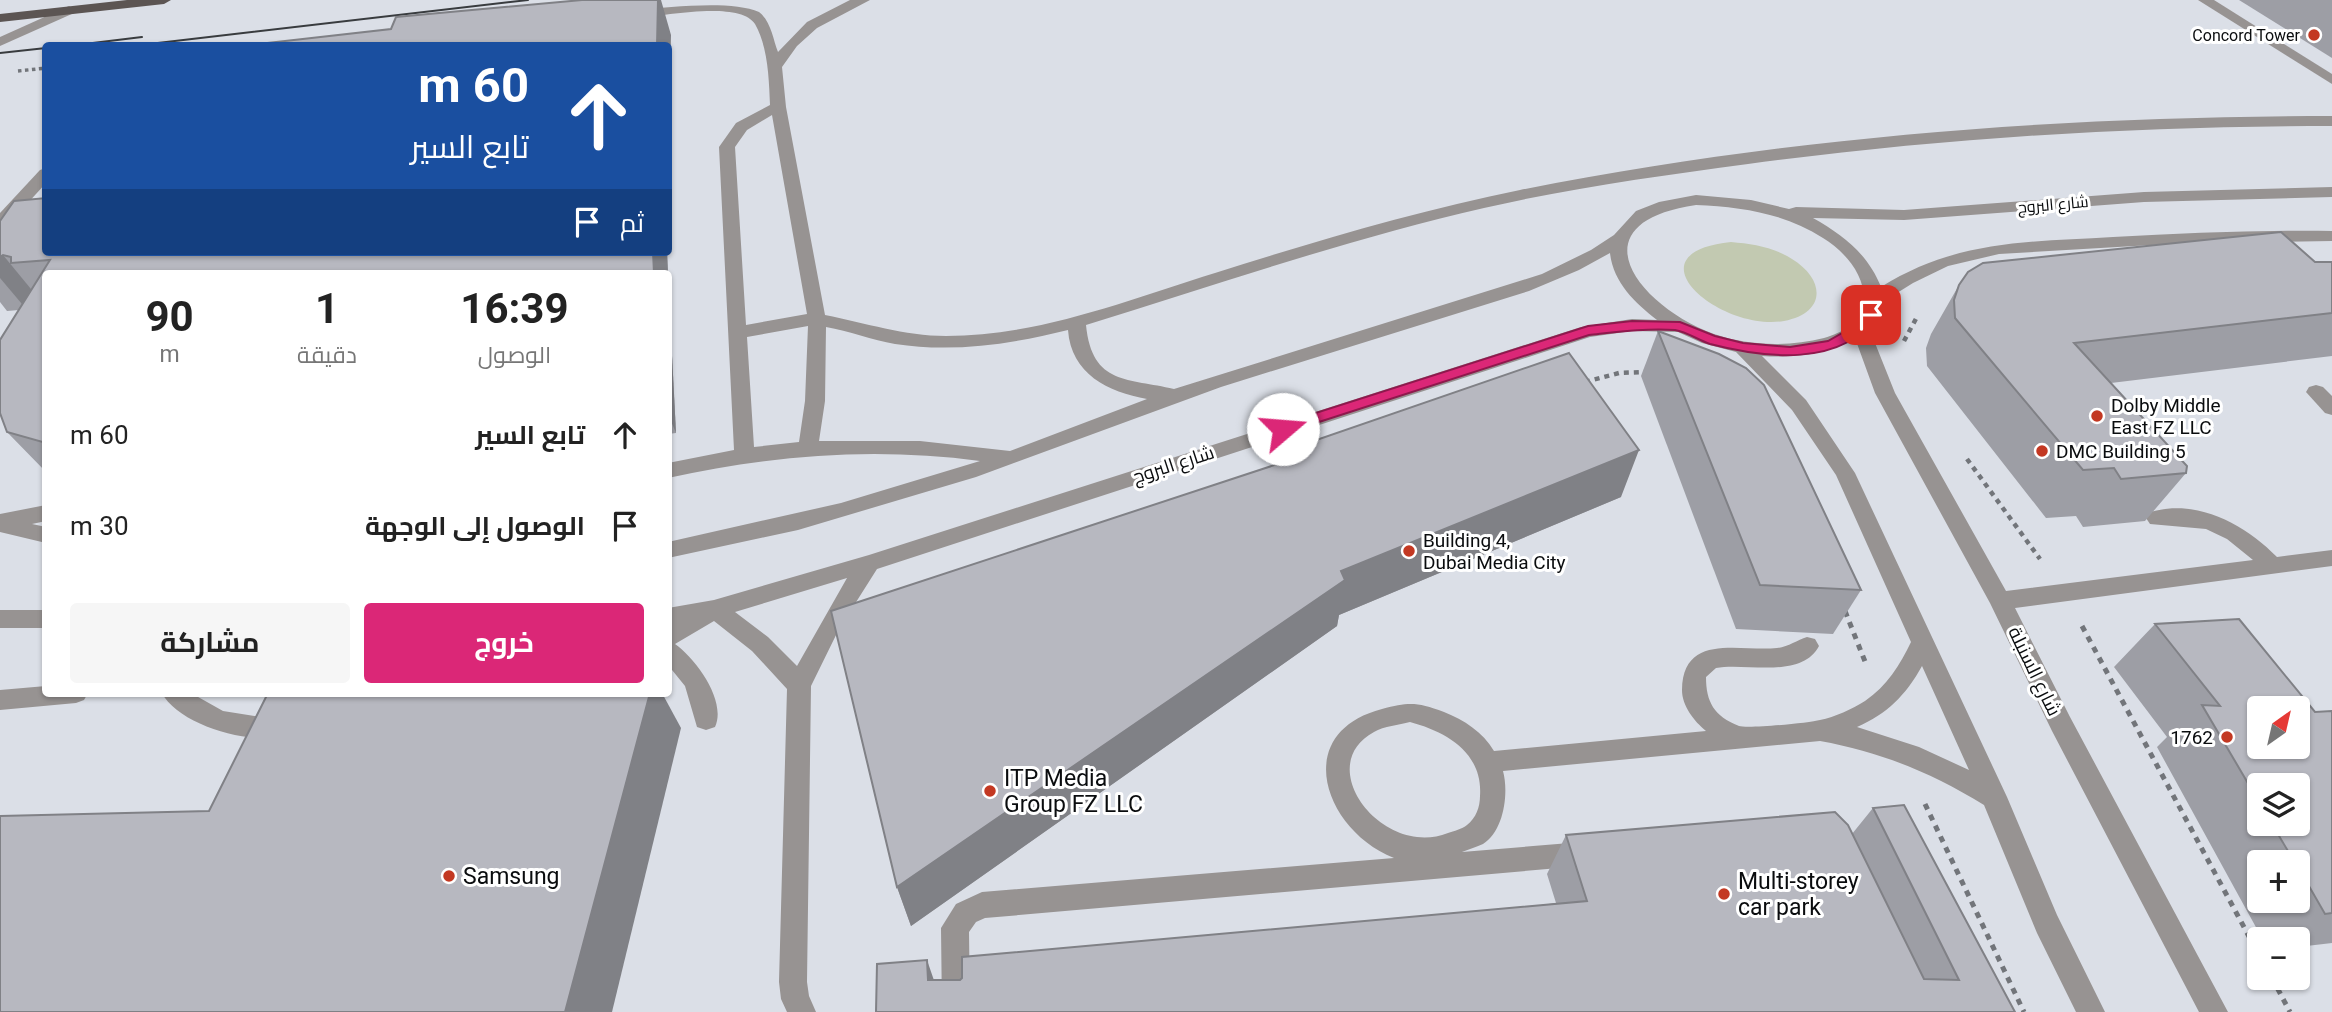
<!DOCTYPE html>
<html lang="ar">
<head>
<meta charset="utf-8">
<style>
  body { margin:0; font-family:Roboto,Cairo,sans-serif; background:#f6f6f6; color:#222; direction:rtl; height:100vh; display:flex; flex-direction:column; font-size:26px; white-space:nowrap }
  * { box-sizing:border-box; margin:0 }
  p { font-size:23px; color:#767676 }
  .icon { flex:none; width:38px; height:38px; fill:none; stroke:currentColor; stroke-width:2; stroke-linecap:round; stroke-linejoin:round }
  .map { position:relative; flex:1; overflow:hidden; direction:ltr }
  .sheet { position:absolute; left:42px; top:270px; width:630px; height:427px; display:flex; flex-direction:column; background:#fff; border-radius:7px; box-shadow:0 2px 5px #0004; direction:rtl }
  .sheet>* { flex:none }
  .top-card { position:absolute; left:42px; top:42px; width:630px; height:214px; border-radius:7px; box-shadow:0 2px 5px #0004; direction:rtl; background:#1a4fa0; color:#fff; overflow:hidden }
  .needle { width:46px; rotate:34deg }
  .controls { position:absolute; left:2247px; top:696px; display:grid; gap:14px }
  .controls a { display:grid; place-items:center; width:63px; height:63px; border-radius:7px; background:#fff; box-shadow:0 2px 5px #0004; font-size:35px }
  .pin { position:absolute; display:grid; place-items:center; width:60px; height:60px; color:#fff; margin:-30px; border-radius:14px; box-shadow:0 4px 10px #0006 }
  .me { position:absolute; width:77px; margin:-38px; rotate:72deg; stroke-linejoin:round; filter:drop-shadow(0 0 5px #0008) }
  .turn { display:flex; align-items:center; gap:24px; height:147px; padding:0 28px; font-size:32px }
  .turn .icon { width:91px; height:91px; stroke-width:2.5 }
  .turn b { display:block; font-size:49px; line-height:60px }
  .then { display:flex; align-items:center; height:66px; padding:0 28px; background:#0003; gap:14px; font-size:26px }
  .eta { display:flex; justify-content:space-evenly; align-items:center; height:119px; text-align:center }
  .eta b { font-size:42px; font-weight:700; line-height:49px }
  .primary-button { display:flex; gap:14px; margin-top:auto; padding:14px 28px }
  .primary-button a { flex:1; height:80px; border-radius:7px; background:#db2777; color:#fff; font-size:28px; font-weight:700; line-height:80px; text-align:center }
  .primary-button a+a { background:#f6f6f6; color:#222 }
  ul { padding:0; list-style:none }
  li { display:flex; align-items:center; gap:21px; height:91px; padding:0 28px }
  li div { flex:1 }
  li b { display:block; font-size:26px }
  li em { font-style:normal }
  .map>svg:first-child { display:block }
  .green { fill:#c2c9b1 }
  .lines { fill:none; stroke-linecap:round; stroke-linejoin:round }
  .path-far2 { stroke:#72757a; stroke-width:3.5; stroke-dasharray:3.5 3.5; stroke-linecap:butt }
  .path-far1 { stroke:#72757a; stroke-width:4.5; stroke-dasharray:5 5; stroke-linecap:butt }
  .path { stroke:#72757a; stroke-width:5; stroke-dasharray:6 6; stroke-linecap:butt }
  .minor { fill:#979392; fill-rule:evenodd }
  .major { fill:#5c5553; fill-rule:evenodd }
  .tram { stroke:#393c3f; stroke-width:2 }
  .wall { fill:#9d9ea5; fill-rule:evenodd }
  .shaded-wall { fill:#808186 }
  .building { fill:#b7b8c0; stroke:#808186; stroke-width:2; fill-rule:evenodd }
  .route { fill:#db2777; stroke:#8e194d; stroke-width:2 }
  .poi-dot { fill:#c33822; stroke:#fff; stroke-width:2.5 }
  .labels { text-anchor:middle; stroke-width:6; stroke-linejoin:round; paint-order:stroke }
  .far-poi-label { font-size:16px; fill:#0a0c0e; stroke:#fff; text-anchor:end }
  .far-street-label { font-size:16px; fill:#0a0c0e; stroke:#fff }
  .poi-label { font-size:19px; fill:#0a0c0e; stroke:#fff; text-anchor:start }
  .street-label { font-size:19px; fill:#0a0c0e; stroke:#fff }
  .near-poi-label { font-size:23px; fill:#0a0c0e; stroke:#fff; text-anchor:start }
</style>
</head>
<body>
<div class="map">
<svg width="2332" height="1012" viewBox="0 0 2332 1012">
  <rect width="100%" height="100%" fill="#dbdfe7"/>
  <path class="green" d="M1731,242C1753,244 1773,247 1792,259C1826,280 1826,313 1784,321C1720,332 1626,253 1731,242Z"/>
  <g class="lines">
    <path class="path-far2" d="M18,71L46,68"/>
    <g class="path-far1">
      <path d="M1904,341L1918,315"/>
      <path d="M1585,382L1619,373L1645,372"/>
      <path d="M1967,459L2040,559"/>
    </g>
    <g class="path">
      <path d="M1845,611L1866,664"/>
      <path d="M2082,626L2259,955"/>
      <path d="M1925,804L2024,1012"/>
      <path d="M2272,978L2290,1012"/>
    </g>
    <g class="minor">
      <path d="M850,0H870L817,28L797,46L782,67L786,107L825,315C866,323 904,336 946,336C1039,336 1128,300 1215,273C1316,241 1417,211 1520,190C1786,137 2061,116 2332,116V126C2136,126 1942,138 1748,164C1659,176 1571,188 1484,208C1349,239 1218,284 1086,325C1092,386 1129,378 1174,389L1542,274L1591,250L1614,235L1636,211L1659,202L1696,195L1751,200L1789,209L1796,207L1904,210L2144,192L2332,187V197L2144,202L1904,220L1813,218C1843,235 1868,254 1881,287C1956,240 2027,242 2113,237C2186,233 2259,230 2332,231V241L2186,243L1999,254L1948,266L1913,283L1881,303V309L1869,328L1895,393L2006,591L2253,560L2227,539L2206,529L2150,524L2146,518L2150,512C2197,498 2245,524 2277,557L2332,550V566L2015,608L2070,717L2228,1012H2199L2052,731L1990,603L1875,393L1855,338C1829,355 1792,358 1762,356L1806,400L1855,473L2007,797L2057,915L2105,1012H2076L2037,933L1984,805C1932,773 1881,752 1820,741L1503,771C1509,793 1504,831 1483,844C1477,847 1469,849 1462,852L1582,842L1591,845L1595,854L1591,863L1582,866L985,918L976,922L969,932L970,1012H942L941,928L956,904L982,892L1394,858C1324,830 1290,733 1382,709C1409,702 1417,702 1444,712C1464,720 1483,732 1494,751L1706,731C1694,721 1682,706 1682,690C1683,632 1740,652 1777,648C1788,647 1797,640 1807,637L1815,639L1819,646C1801,680 1745,662 1716,668L1706,677C1706,702 1714,716 1739,726C1747,729 1809,723 1820,720C1835,717 1852,709 1865,701C1887,686 1900,665 1911,642L1836,475L1792,410L1736,352L1702,343L1678,332L1632,331L1590,337L877,569L839,629L811,686L807,982L809,996L816,1012H787L781,999L779,982L787,689L752,651L714,621L675,644C696,659 727,701 715,727L706,730L697,727L685,686L668,665V608L714,600L869,555L1581,327L1632,319L1657,320C1635,303 1613,282 1610,253L1579,270L1529,291L1221,387L976,477L798,530L668,558V542L841,503L980,461C874,447 772,455 668,478V463L734,450L719,147L736,123L770,105C769,79 768,47 755,24C740,0 663,16 638,18L631,14L638,10C670,7 732,0 759,12C771,21 773,39 778,52L807,22ZM772,115L807,314L746,325L735,147L747,130ZM1696,205C1741,207 1784,213 1823,238C1844,251 1865,274 1864,301C1862,322 1842,333 1824,338C1788,347 1749,346 1714,334C1638,306 1573,223 1696,205ZM808,326L805,401L799,442L754,447L747,337ZM826,327C849,331 872,340 895,344C953,353 1012,344 1068,330C1071,374 1108,392 1147,399L1010,451L920,441H819L825,401ZM847,578L797,666L768,637L735,612ZM1922,666L1969,770L1919,747L1857,727C1887,714 1906,695 1922,666ZM1410,722C1447,732 1483,753 1480,796C1480,807 1476,818 1467,825C1462,829 1454,831 1448,833C1383,859 1311,766 1374,732C1384,726 1399,725 1410,722Z"/>
      <path d="M2198,0H2214L2332,74V84Z"/>
      <path d="M69,6L76,10L74,13L0,46V37Z"/>
      <path d="M46,168V183L6,227L0,228V213L40,170Z"/>
      <path d="M2316,385L2323,387L2332,396V415L2325,413L2306,392L2309,387Z"/>
      <path d="M46,505V521L32,524L46,527V543L0,532V514Z"/>
      <rect x="0" y="610" width="46" height="18"/>
      <path d="M46,686V693H88L84,700L76,703L0,710V690Z"/>
      <path d="M162,693H191L223,711L287,721L290,728L287,735C254,747 178,725 162,693Z"/>
    </g>
    <path class="major" d="M127,0H171L164,4L0,22V14Z"/>
    <g class="tram">
      <path d="M68,46L142,37"/>
      <path d="M132,46L528,0"/>
      <path d="M0,53L46,48"/>
    </g>
  </g>
  <g class="wall">
    <path d="M2239,0H2332V58Z"/>
    <path d="M0,221L46,252H667L668,273H46V472L7,432L19,310L7,311L0,302Z"/>
    <path d="M2315,262H2332V356L2111,383L2186,473L2145,521L2083,527L2076,516L2046,518L1927,366L1926,348L1931,334L1959,285Z"/>
    <path d="M668,278L676,433L668,434Z"/>
    <path d="M1658,331L1861,590L1833,634L1736,629L1641,376Z"/>
    <path d="M1296,447L1621,497L1339,615L1337,626L911,926L897,887L1295,459Z"/>
    <path d="M2155,624L2315,712L2332,711V943L2298,947V940H2263L2157,747L2167,737L2114,667ZM2259,786L2298,824H2259ZM2259,863H2298V901H2259Z"/>
    <path d="M1873,808L2015,1012H876L934,980H960L1556,903L1547,874L1566,835L1852,834Z"/>
  </g>
  <g class="shaded-wall">
    <path d="M658,0H661L671,35L668,172V46H657Z"/>
    <path d="M653,252H667L668,273H654Z"/>
    <path d="M3,255L40,300L27,310L0,278V257Z"/>
    <path d="M668,278L676,433L668,414Z"/>
    <path d="M1639,450L1621,497L1339,615L1337,626L911,926L897,887L1341,571Z"/>
    <path d="M650,693H662L681,728L612,1012H565Z"/>
    <path d="M927,960L939,995L928,980Z"/>
  </g>
  <g class="building">
    <path d="M582,0H658L657,46H240L391,29L396,17Z"/>
    <path d="M46,198V252H653L654,273H46V443L7,432L0,413V340L50,260L11,263V257L3,255L0,257V221L14,201Z"/>
    <path d="M2281,232L2315,262H2332V313L2074,343L2187,466L2186,473L2121,479L2114,468L2083,470L1955,318L1954,300L1959,285L1968,272L1983,263Z"/>
    <path d="M1658,331L1719,354L1746,368L1764,385L1861,590L1760,585Z"/>
    <path d="M1569,353L1639,450L1341,571L1345,580L897,887L831,611L1302,456L1296,447Z"/>
    <path d="M2239,619L2315,712L2332,711V913L2325,914L2298,867V863H2295L2272,824H2298V786H2259V802L2202,705L2220,706L2155,624ZM2259,709H2298V747H2259Z"/>
    <path d="M268,693H650L565,1012H0V816L209,811Z"/>
    <path d="M1904,805L2015,1012H876L877,964L927,960L928,980H960L962,978V957L1587,901L1566,835L1835,812L1848,825L1924,979L1959,980L1873,808Z"/>
  </g>
  <path class="route" d="M1871,310L1878,315C1842,368 1764,358 1710,344C1698,340 1687,332 1675,330C1646,328 1617,332 1589,335L1288,432L1283,434L1276,429L1278,425L1588,326L1632,321L1680,322L1715,336L1743,343L1790,347L1828,341L1856,325L1866,312Z"/>
  <g class="poi-dot">
    <circle cx="2314" cy="35" r="7"/>
    <circle cx="2097" cy="416" r="7"/>
    <circle cx="2042" cy="451" r="7"/>
    <circle cx="1409" cy="551" r="7"/>
    <circle cx="2227" cy="737" r="7"/>
    <circle cx="990" cy="791" r="7"/>
    <circle cx="449" cy="876" r="7"/>
    <circle cx="1724" cy="894" r="7"/>
  </g>
  <g class="labels">
    <g class="far-poi-label">
      <text x="2300" y="41">Concord Tower</text>
    </g>
    <g class="far-street-label">
      <text transform="translate(2053 204) rotate(-5)" y="6">شارع البروج</text>
    </g>
    <g class="poi-label">
      <text x="2111" y="412">Dolby Middle<tspan x="2111" dy="22">East FZ LLC</tspan></text>
      <text x="2056" y="458">DMC Building 5</text>
      <text x="1423" y="547">Building 4,<tspan x="1423" dy="22">Dubai Media City</tspan></text>
      <text x="2213" y="744" text-anchor="end">1762</text>
    </g>
    <g class="street-label">
      <text transform="translate(1173 464) rotate(-18)" y="7">شارع البروج</text>
      <text transform="translate(2035 671) rotate(64)" y="7">شارع السنبلة</text>
    </g>
    <g class="near-poi-label">
      <text x="1004" y="786">ITP Media<tspan x="1004" dy="26">Group FZ LLC</tspan></text>
      <text x="463" y="884">Samsung</text>
      <text x="1738" y="889">Multi-storey<tspan x="1738" dy="26">car park</tspan></text>
    </g>
  </g>
</svg>
<div class="controls">
<a><svg class="needle" viewBox="-14 -14 28 28"><path d="M0-13l5 13h-10z" fill="#e53935"/><path d="M0 13l5-13h-10z" fill="#767676"/></svg></a>
<a><svg class="icon" aria-label="layers" viewBox="0 0 24 24"><path d="M12 4l9 5-9 5-9-5zM3 14l9 5 9-5"/></svg></a>
<a>+</a>
<a>−</a>
</div>
<div class="pin" style="left:1871px;top:315px;background:#d93025"><svg class="icon" aria-label="arrive" viewBox="0 0 24 24"><path d="M6 21V4h12l-3 4 3 4H6"/></svg></div>
<svg class="me" style="left:1283px;top:429px" viewBox="-20 -20 40 40"><circle r="19" fill="#fff"/><path d="M0-13L10 11 0 6-10 11z" fill="#db2777"/></svg>
<div class="top-card">
<div class="turn"><svg class="icon" aria-label="ahead" viewBox="0 0 24 24"><path d="M12 20V5M6 11l6-6 6 6"/></svg><div><b>60 m</b>تابع السير</div></div>
<div class="then">ثم<svg class="icon" aria-label="arrive" viewBox="0 0 24 24"><path d="M6 21V4h12l-3 4 3 4H6"/></svg></div>
</div>
<section class="sheet">
<div class="eta">
<div><b>16:39</b><p>الوصول</p></div>
<div><b>1</b><p>دقيقة</p></div>
<div><b>90</b><p>m</p></div>
</div>
<ul>
<li><svg class="icon" aria-label="ahead" viewBox="0 0 24 24"><path d="M12 20V5M6 11l6-6 6 6"/></svg><div><b>تابع السير</b></div><em>60 m</em></li>
<li><svg class="icon" aria-label="arrive" viewBox="0 0 24 24"><path d="M6 21V4h12l-3 4 3 4H6"/></svg><div><b>الوصول إلى الوجهة</b></div><em>30 m</em></li>
</ul>
<div class="primary-button"><a>خروج</a><a>مشاركة</a></div>
</section>
</div>
</body>
</html>
